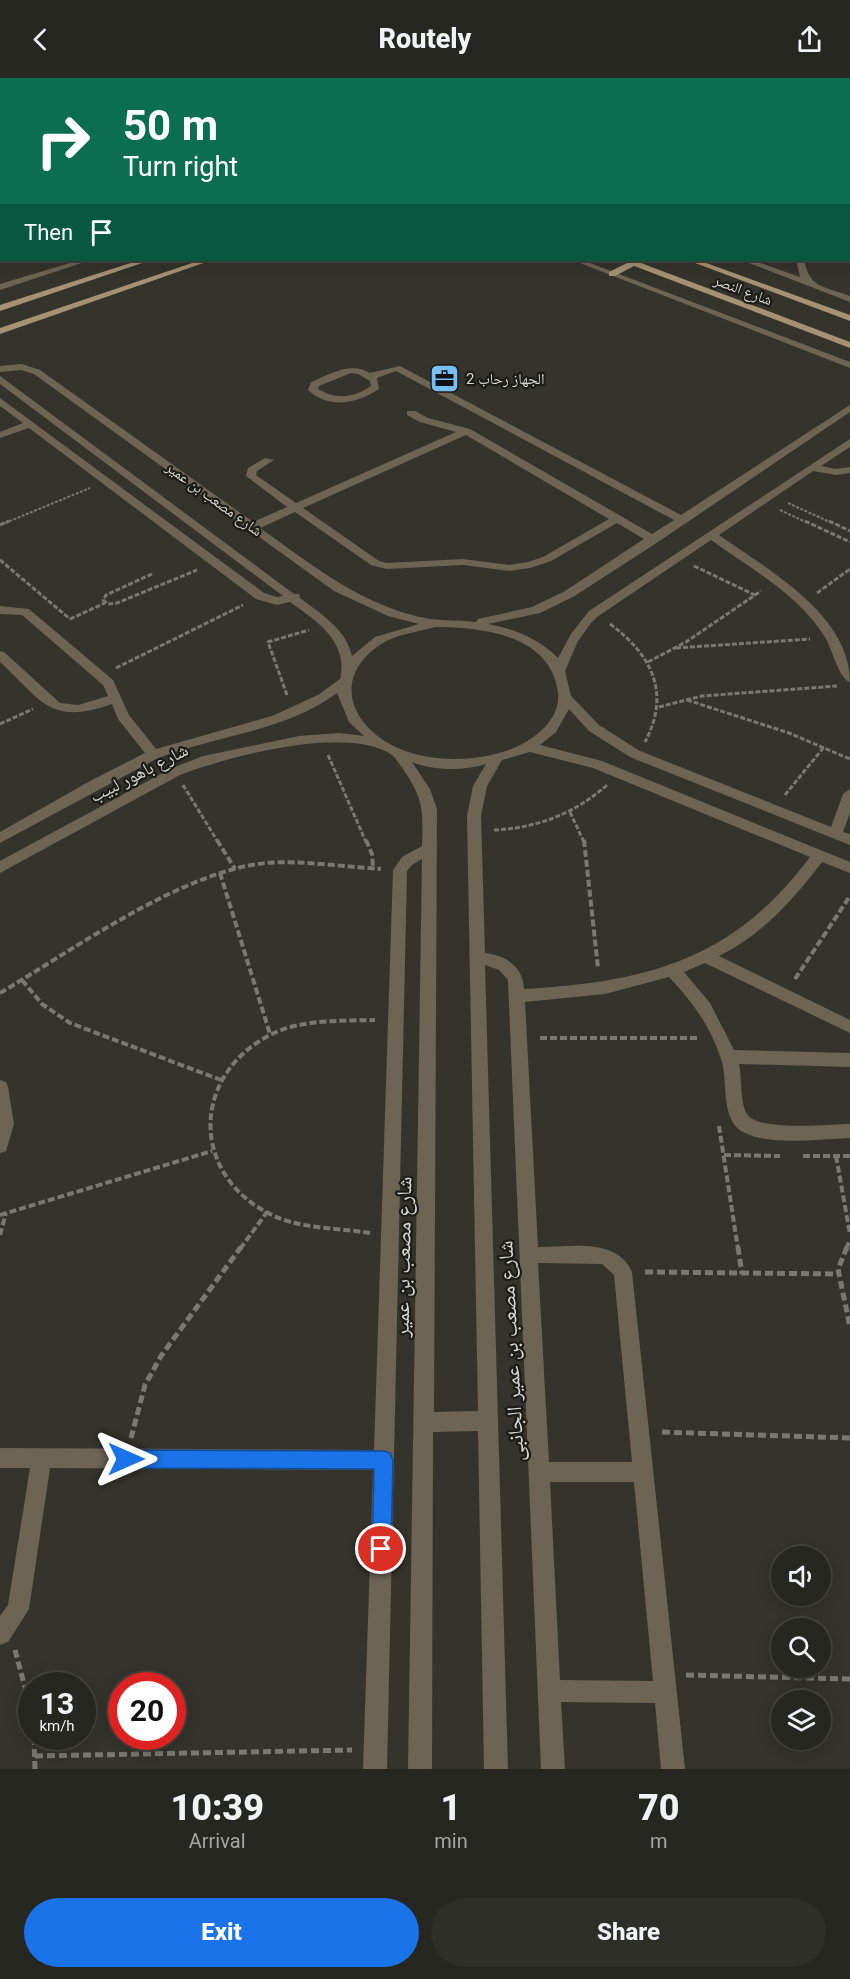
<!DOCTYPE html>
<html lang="en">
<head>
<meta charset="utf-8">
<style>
  body { margin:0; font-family:Roboto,"Noto Naskh Arabic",sans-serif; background:#2f2f2a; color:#f1f3f6; height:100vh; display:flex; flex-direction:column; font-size:22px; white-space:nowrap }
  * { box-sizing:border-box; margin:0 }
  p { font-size:20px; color:#a4a5a5 }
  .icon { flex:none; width:33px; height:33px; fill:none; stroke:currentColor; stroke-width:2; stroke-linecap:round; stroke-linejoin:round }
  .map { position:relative; height:1691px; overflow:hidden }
  .panel { display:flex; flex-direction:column; background:#272721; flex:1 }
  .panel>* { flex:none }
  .hud { position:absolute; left:0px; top:0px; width:850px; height:183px; box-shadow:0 3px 15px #0003,0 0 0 2px #43443f; background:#0b6e4f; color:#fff; overflow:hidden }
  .fabs { position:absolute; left:771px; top:1468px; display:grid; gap:12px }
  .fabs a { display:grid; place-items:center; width:60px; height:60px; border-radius:50%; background:#272721; box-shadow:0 3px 15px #0003,0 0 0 2px #43443f; font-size:30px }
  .speed { position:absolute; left:18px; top:1594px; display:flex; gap:12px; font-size:30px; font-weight:700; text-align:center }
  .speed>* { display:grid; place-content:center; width:78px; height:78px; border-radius:50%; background:#272721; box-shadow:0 3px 15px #0003,0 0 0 2px #43443f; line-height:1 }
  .speed small { font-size:15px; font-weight:400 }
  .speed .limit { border:9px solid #d22; background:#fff; color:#111 }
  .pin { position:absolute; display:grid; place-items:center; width:51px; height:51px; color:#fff; margin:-26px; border:3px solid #fff; border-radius:50%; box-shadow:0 2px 6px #0007 }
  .me { position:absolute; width:66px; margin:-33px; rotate:90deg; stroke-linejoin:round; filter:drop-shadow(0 0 4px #0008) }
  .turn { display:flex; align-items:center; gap:21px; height:126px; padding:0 24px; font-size:27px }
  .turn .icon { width:78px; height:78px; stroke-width:2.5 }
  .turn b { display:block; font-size:42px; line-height:51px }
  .then { display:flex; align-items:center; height:57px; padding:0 24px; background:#0003; gap:12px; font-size:22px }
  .eta { display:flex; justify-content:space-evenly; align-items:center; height:102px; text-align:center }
  .eta b { font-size:36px; font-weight:800; line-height:42px }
  .primary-button { display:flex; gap:12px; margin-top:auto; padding:12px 24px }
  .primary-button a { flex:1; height:69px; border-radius:36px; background:#1a73e8; color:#fff; font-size:24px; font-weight:800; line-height:69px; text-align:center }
  .primary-button a+a { background:#2f2f2a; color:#f1f3f6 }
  header { display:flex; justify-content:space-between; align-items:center; height:78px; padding:0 24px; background:#272721; font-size:27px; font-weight:800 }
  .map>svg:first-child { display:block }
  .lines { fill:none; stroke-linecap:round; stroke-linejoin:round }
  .path-far3 { stroke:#797971; stroke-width:2; stroke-dasharray:3 1.5; stroke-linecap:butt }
  .path-far2 { stroke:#797971; stroke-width:3; stroke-dasharray:5 2; stroke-linecap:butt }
  .path-far1 { stroke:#797971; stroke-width:4; stroke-dasharray:7 3; stroke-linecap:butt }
  .path { stroke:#797971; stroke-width:5; stroke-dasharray:8 4; stroke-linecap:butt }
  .minor { fill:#6d6454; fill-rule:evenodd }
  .major { fill:#a69272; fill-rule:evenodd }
  .route { fill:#1a73e8; stroke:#114b97; stroke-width:1.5 }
  .labels { text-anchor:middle; stroke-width:4.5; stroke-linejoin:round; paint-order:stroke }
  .far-street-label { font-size:15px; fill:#d8d8d2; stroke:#1c1c18 }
  .far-poi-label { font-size:15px; fill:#d8d8d2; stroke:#1c1c18; text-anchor:start }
  .street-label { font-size:18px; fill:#d8d8d2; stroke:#1c1c18 }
  .near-street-label { font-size:21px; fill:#d8d8d2; stroke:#1c1c18 }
</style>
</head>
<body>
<header><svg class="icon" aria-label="back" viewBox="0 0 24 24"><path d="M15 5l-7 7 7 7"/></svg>Routely<svg class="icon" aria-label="share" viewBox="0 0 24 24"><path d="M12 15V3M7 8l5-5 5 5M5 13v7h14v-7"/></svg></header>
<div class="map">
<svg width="850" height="1691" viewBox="0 0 850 1691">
  <rect width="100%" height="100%" fill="#34342c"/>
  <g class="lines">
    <g class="path-far3">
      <path d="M788,425L832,445"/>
      <path d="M780,432L808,445"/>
      <path d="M5,445L90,410"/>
    </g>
    <g class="path-far2">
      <path d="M805,443L850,464"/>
      <path d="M829,443L850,453"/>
      <path d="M0,447L9,443"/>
      <path d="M0,482L70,541"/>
      <path d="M694,488L755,517"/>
      <path d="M152,496L106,517L103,522L108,526L117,525L197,492"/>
      <path d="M817,515L850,491"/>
      <path d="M70,541L105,525"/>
      <path d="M610,546C652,577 671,615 645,664"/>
      <path d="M676,570L810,561"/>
      <path d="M648,584L686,564L761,513"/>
      <path d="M116,590L243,527"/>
      <path d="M287,617L268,564L309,552"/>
      <path d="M687,622L789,655L850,681"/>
      <path d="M659,629L702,618L837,608"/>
      <path d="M0,646L33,631"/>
      <path d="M328,677L366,764"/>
      <path d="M183,707L218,764"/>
      <path d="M785,717L824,669"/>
      <path d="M570,734L584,764"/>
      <path d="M494,752C537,750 574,736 607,707"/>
    </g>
    <g class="path-far1">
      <path d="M217,762L235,791"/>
      <path d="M366,762L372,776L373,790"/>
      <path d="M584,762L598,890"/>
      <path d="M220,795L270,956"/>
      <path d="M795,901L850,818"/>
      <path d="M22,902L42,926L70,945L221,1002"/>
      <path d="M0,915C73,872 182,793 266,785C299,782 347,789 381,791"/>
      <path d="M540,960H698"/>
      <path d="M719,1048L738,1171"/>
      <path d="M724,1077L780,1078"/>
      <path d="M803,1078H850"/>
      <path d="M836,1078L850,1156"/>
      <path d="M0,1137L212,1073"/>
      <path d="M370,1155C339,1150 300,1151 272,1137C189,1097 191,996 272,956C303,941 341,943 375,942"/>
      <path d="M0,1157L6,1135"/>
      <path d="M240,1171L267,1134"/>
      <path d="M846,1171L850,1162"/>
    </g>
    <g class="path">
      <path d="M738,1169L742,1196"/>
      <path d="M847,1169L838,1191L850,1249"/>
      <path d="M645,1194L839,1196"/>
      <path d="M662,1354L850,1360"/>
      <path d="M131,1360L145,1307L161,1278L241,1169"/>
      <path d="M15,1572L32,1636"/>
      <path d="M686,1597L850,1601"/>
      <path d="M34,1659L35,1691"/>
      <path d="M35,1678L352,1672"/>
    </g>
    <g class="minor">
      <path d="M0,0H12L2,2V4Z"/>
      <path d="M178,0H186L187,2H179Z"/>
      <path d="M284,0H292L294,2H285Z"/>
      <path d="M326,0H336L324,2Z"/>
      <path d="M343,0H351L352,2H344Z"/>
      <path d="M366,0H374L364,2Z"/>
      <rect x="700" y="0" width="6" height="2"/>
      <path d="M0,32H2L0,37Z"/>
      <rect x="849" y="109" width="1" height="4"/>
      <rect x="849" y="129" width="1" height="4"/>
      <path d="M0,131H2L0,136Z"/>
      <rect x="849" y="146" width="1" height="4"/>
      <rect x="0" y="152" width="2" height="4"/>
      <path d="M80,182H91L0,212V206Z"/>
      <path d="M572,182H582L850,284V290Z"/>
      <path d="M741,182H752L800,199L796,182H804C810,211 824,208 850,218V224Z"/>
      <path d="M22,286L40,292L253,444L287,429L246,398L248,390L265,380L274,382L257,393L256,397L296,425L456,354L420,344L407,337V333H415L428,340L470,351L652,456L674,442L396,293L377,300L379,311C358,325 329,332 308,312L311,304C330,296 351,283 370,295L400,288L681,437L850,327V334L658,464L573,519L540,535L488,546C515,551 539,561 558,580L571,556L589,533L850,361V369L821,388L836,391L850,389V395L836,397L813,393L719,457C768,492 850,536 850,604C839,601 832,571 826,561C800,517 751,491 711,462L597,539L591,545L578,563L565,593L571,618L599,647L640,673L831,749L843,716L850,711V735L843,754L850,756V767L630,679L589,653L569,631L556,654L540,667L602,683L850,784V795L822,784C793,822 762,857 719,878L850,942V955L705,885L684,894L710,925L734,972L850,975V989L739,986C742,1000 740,1025 747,1036C757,1054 830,1046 850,1046V1060C820,1061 772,1068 745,1055C720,1044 728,1006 722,984C712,951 693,924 669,899L605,916L525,924L538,1169C569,1169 617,1159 632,1194L685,1691H661L655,1625L561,1624L565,1691H541L508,902L499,892L485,887L508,1691H484L478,1353L433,1354L432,1691H408L422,781L412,787L407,793L387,1691H363L373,1392L50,1390L29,1531L8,1564L0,1567V1538L8,1527L30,1390H0V1370L374,1372L393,792L402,779L422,768C423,732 424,722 403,691C400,687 396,680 392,677C348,646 227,679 180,697L0,795V783L170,691L203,678L299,658L339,655L364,658L349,644L337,615C285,654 215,657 156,681L0,765V754L90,703L145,675L118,641L112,626C50,648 42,623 0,584V573L4,574L60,625L78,627L108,618L103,607L22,537L0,536V528L29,531L113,602L129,637L156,671L272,638L318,617L340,601C349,563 316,543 290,524L277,527L256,521L29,350L0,360V354L23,345L0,328V320L264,515L277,519L283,518L0,306V298L294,516H299L300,520C321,536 346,551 352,578L375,559L419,546L388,538L334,513L34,296L21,292L0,294V288ZM351,295L358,296L370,303L371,308C353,320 337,322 318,311L319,308ZM466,357L609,441L543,479L528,484L509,487L463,481L387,485L379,483L303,430ZM295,434L371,487L387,491L463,487L509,493L530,490L551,483L617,445L644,461L565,513L532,529L478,541L476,544C461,542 444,543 430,541C363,529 314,488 260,450ZM435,549C483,549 551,557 558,615C560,634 547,650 532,660C496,686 426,688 388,665C345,639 336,594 383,565C397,556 419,554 435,549ZM530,674L593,690L810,779C733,882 647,904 524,911C523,889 506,877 485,875L481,738L487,708L502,682ZM412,684C433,693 464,693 486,686L473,708L467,738L478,1333L434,1334L437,731L430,711ZM538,1185L602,1186L614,1197L632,1384H549ZM550,1404H634L653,1603L560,1602Z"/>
      <path d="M0,1002L6,1004L8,1009L14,1046L6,1073L0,1075Z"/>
    </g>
    <g class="major">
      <path d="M203,0H210L211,2H204Z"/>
      <path d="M252,0H260L261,2H253Z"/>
      <path d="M140,182H151L0,233V227Z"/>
      <path d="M201,182H212L0,256V250Z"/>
      <path d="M622,182H633L850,264V270L634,188L615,198H609V194L627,185Z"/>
      <path d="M687,182H698L850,237V243Z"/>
    </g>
  </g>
  <path class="route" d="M126,1372L384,1373L390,1375L393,1382L391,1471L388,1478L381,1480L375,1478L372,1471L374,1391L126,1390L119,1387L117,1381L119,1374Z"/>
  <defs>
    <symbol id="office-square" viewBox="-11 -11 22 22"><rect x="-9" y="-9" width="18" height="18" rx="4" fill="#78bff7" stroke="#1c1c18"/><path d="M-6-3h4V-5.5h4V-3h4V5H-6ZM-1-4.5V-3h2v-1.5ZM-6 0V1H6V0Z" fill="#111"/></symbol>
  </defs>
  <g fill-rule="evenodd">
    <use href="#office-square" x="428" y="284" width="33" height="33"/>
  </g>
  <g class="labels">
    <g class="far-street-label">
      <text transform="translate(743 212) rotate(21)" y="5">شارع النصر</text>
      <text transform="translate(214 421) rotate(36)" y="5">شارع مصعب بن عمير</text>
    </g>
    <g class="far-poi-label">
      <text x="466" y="306">الجهاز رحاب 2</text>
    </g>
    <g class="street-label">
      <text transform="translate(139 695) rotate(-27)" y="6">شارع باهور لبيب</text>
    </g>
    <g class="near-street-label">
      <text transform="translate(403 1179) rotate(-89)" y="7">شارع مصعب بن عمير</text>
      <text transform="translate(511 1273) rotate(-93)" y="7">شارع مصعب بن عمير الجانبى</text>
    </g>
  </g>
</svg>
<div class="fabs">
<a><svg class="icon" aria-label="sound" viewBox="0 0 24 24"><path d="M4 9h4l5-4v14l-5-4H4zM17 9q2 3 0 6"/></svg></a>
<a><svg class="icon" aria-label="search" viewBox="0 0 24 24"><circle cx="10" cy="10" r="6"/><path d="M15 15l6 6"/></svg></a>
<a><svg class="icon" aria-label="layers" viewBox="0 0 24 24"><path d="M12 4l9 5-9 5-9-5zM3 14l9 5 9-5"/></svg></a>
</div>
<div class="speed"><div>13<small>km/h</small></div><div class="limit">20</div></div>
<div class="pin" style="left:381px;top:1471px;background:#d93025"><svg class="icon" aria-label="arrive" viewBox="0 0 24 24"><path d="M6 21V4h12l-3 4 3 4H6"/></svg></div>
<svg class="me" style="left:126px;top:1381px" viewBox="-20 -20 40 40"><path d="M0-17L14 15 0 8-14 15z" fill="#1a73e8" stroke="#fff" stroke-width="4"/></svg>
<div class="hud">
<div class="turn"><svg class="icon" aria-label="right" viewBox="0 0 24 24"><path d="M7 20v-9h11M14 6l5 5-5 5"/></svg><div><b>50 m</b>Turn right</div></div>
<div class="then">Then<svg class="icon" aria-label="arrive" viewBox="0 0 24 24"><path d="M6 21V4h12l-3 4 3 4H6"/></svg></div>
</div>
</div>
<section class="panel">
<div class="eta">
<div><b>10:39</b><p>Arrival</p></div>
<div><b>1</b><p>min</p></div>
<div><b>70</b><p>m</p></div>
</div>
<div class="primary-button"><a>Exit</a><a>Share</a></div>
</section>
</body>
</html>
